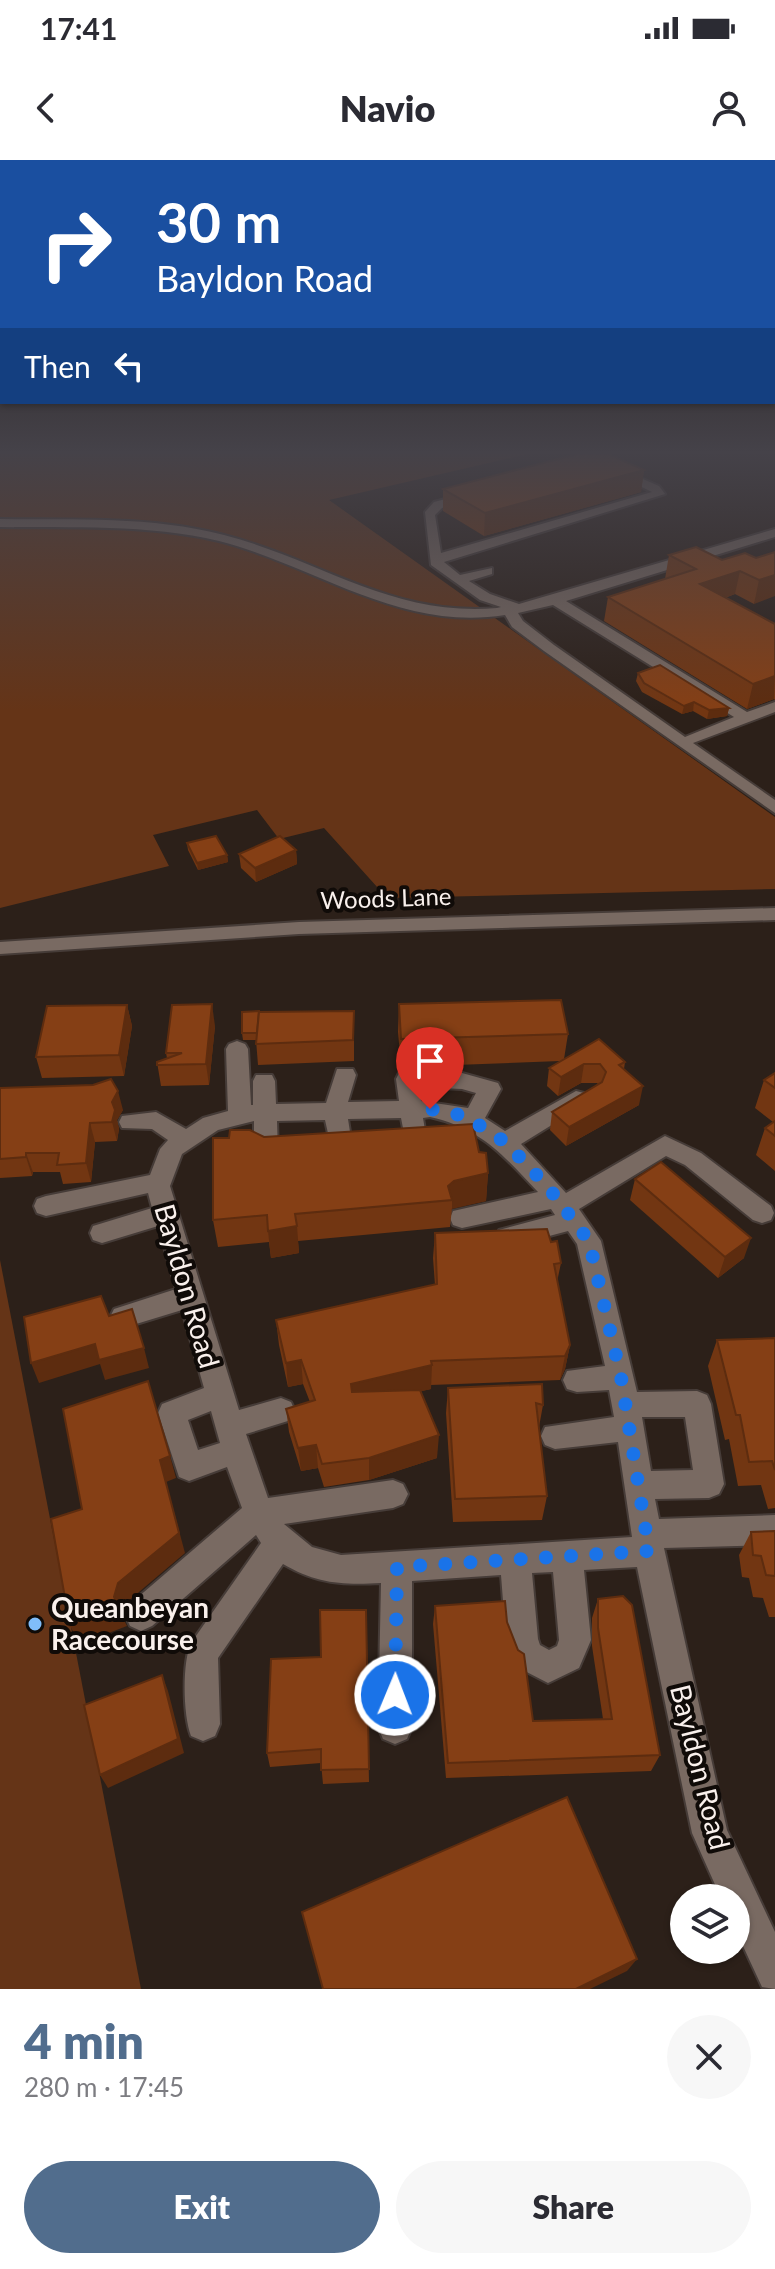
<!DOCTYPE html>
<html lang="en">
<head>
<meta charset="utf-8">
<style>
  body { margin:0; font-family:Lato,sans-serif; background:#f7f7f7; color:#2b2b33; height:100vh; display:flex; flex-direction:column; font-size:30px; white-space:nowrap }
  * { box-sizing:border-box; margin:0 }
  p { font-size:26px; color:#7c7c81 }
  .icon { flex:none; width:44px; height:44px; fill:none; stroke:currentColor; stroke-width:2; stroke-linecap:round; stroke-linejoin:round }
  .map { position:relative; height:1829px; overflow:hidden }
  .details { display:flex; flex-direction:column; background:#fff; flex:1 }
  .details>* { flex:none }
  .guide { position:absolute; left:0px; top:0px; width:776px; height:244px; box-shadow:0 2px 6px #0004; background:#1a4fa0; color:#fff; overflow:hidden }
  .buttons { position:absolute; left:670px; top:1724px; display:grid; gap:16px }
  .buttons a { display:grid; place-items:center; width:80px; height:80px; border-radius:50%; background:#fff; box-shadow:0 2px 6px #0004; font-size:40px }
  .pin { position:absolute; display:grid; place-items:center; width:68px; height:68px; color:#fff; margin:-82px -34px; border-radius:50% 50% 50% 0; rotate:-45deg; box-shadow:0 0 8px #0007 }
  .pin .icon { rotate:45deg }
  .me { position:absolute; width:88px; margin:-44px; rotate:1deg; stroke-linejoin:round; filter:drop-shadow(0 0 6px #0008) }
  .turn { display:flex; align-items:center; gap:28px; height:168px; padding:0 24px; font-size:36px }
  .turn .icon { width:104px; height:104px; stroke-width:2.5 }
  .turn b { display:block; font-size:56px; line-height:68px }
  .then { display:flex; align-items:center; height:76px; padding:0 24px; background:#0003; gap:16px; font-size:30px }
  .round { display:grid; place-items:center; flex:none; width:84px; height:84px; border-radius:42px; background:#f7f7f7 }
  .overview { display:flex; align-items:center; justify-content:space-between; height:136px; padding:0 24px }
  h1 { font-size:48px; font-weight:800; line-height:60px; color:#516d8d }
  .button { display:flex; gap:16px; margin-top:auto; padding:16px 24px }
  .button a { flex:1; height:92px; border-radius:48px; background:#516d8d; color:#fff; font-size:32px; font-weight:800; line-height:92px; text-align:center }
  .button a+a { background:#f7f7f7; color:#2b2b33 }
  .status { display:flex; justify-content:space-between; align-items:center; height:56px; padding:0 40px; background:#fff; direction:ltr }
  .status svg { height:22px; fill:currentColor }
  header { display:flex; justify-content:space-between; align-items:center; height:104px; padding:0 24px; background:#fff; font-size:36px; font-weight:800 }
  .map>svg:first-child { display:block }
  .green { fill:#653417 }
  .lines { fill:none; stroke-linecap:round; stroke-linejoin:round }
  .minor-casing { stroke:#463c38; stroke-width:4 }
  .minor { fill:#796a62; fill-rule:evenodd }
  .wall { fill:#723612 }
  .shaded-wall { fill:#5d2c0f }
  .building { fill:#853f15; stroke:#5d2c0f; stroke-width:2 }
  .route { stroke:#1a73e8; stroke-width:14; stroke-dasharray:0 25.2 }
  .poi-dot { fill:#80bdfa; stroke:#100b08; stroke-width:3 }
  .labels { text-anchor:middle; stroke-width:8; stroke-linejoin:round; paint-order:stroke }
  .street-label { font-size:24px; fill:#f9f0ec; stroke:#100b08 }
  .near-street-label { font-size:28px; fill:#f9f0ec; stroke:#100b08 }
  .near-poi-label { font-size:28px; font-weight:bold; fill:#f9f0ec; stroke:#100b08; text-anchor:start }
</style>
</head>
<body>
<div class="status"><b>17:41</b><svg viewBox="0 0 49 12"><path d="M0 12V9h3v3zM5 12V6h3v6zM10 12V3h3v9zM15 12V0h3v12zM26 1h20v11H26zM47 4h2v5h-2z"/></svg></div>
<header><svg class="icon" aria-label="back" viewBox="0 0 24 24"><path d="M15 5l-7 7 7 7"/></svg>Navio<svg class="icon" aria-label="person" viewBox="0 0 24 24"><circle cx="12" cy="8" r="4"/><path d="M4 21q1-7 8-7t8 7"/></svg></header>
<div class="map">
<svg width="775" height="1829" viewBox="0 0 775 1829">
  <rect width="100%" height="100%" fill="#2c2019"/>
  <g class="green">
    <path d="M0,294H527L329,340L775,657V729L387,738L324,668L279,679L257,650L153,675L169,706L0,748Z"/>
    <path d="M0,1100L141,1829H0Z"/>
  </g>
  <g class="lines">
    <defs>
      <g id="minor">
        <path d="M615,307L659,326L665,334L444,402L460,415L492,408V414L469,421L490,434L519,444L775,369V377L566,441L747,552L775,542V552L693,583L775,640V653L544,491L512,467L505,455C400,472 316,406 219,381C148,364 72,368 0,367V359C74,360 152,356 224,375C321,400 392,457 497,448L501,447L480,440L431,405L425,352L434,342L469,333L475,337L442,348L435,355L441,393L652,332L611,312L609,310ZM553,445L734,557L685,577L554,485L523,461L518,453Z"/>
        <path d="M775,748V760L299,774L0,794V782L299,762Z"/>
        <path d="M237,881L245,884L248,889L251,945H253V921L256,915H272L275,921L276,944L326,943L337,909H353L356,915L348,942L399,941L396,919L399,913L407,911L462,913L498,923L501,929L485,958L505,971L576,931L584,933L587,939L584,945L521,984L566,1033L665,976L701,993L771,1046L774,1053L771,1060L762,1063L753,1060L685,1005L666,996L579,1049L601,1081L637,1232L697,1231L707,1235L711,1244L724,1324L719,1334L709,1338L655,1339L659,1359L775,1355V1385L664,1388L727,1670L775,1772V1829L762,1827L736,1771V1738H721L692,1673L637,1407L584,1410L591,1480L579,1508L548,1523L517,1507L506,1479L501,1415L412,1421V1567L407,1579L395,1584L383,1579L378,1567L381,1423C343,1425 317,1424 283,1404L218,1498L220,1564L215,1576L203,1581L191,1576C183,1555 182,1503 191,1483L261,1383L256,1375L152,1466L141,1471L130,1466L125,1455L130,1444L242,1348L227,1307L189,1321L179,1317L158,1253L162,1244L204,1228L182,1150L123,1168L114,1165L110,1157L114,1149L176,1129L158,1066L102,1083L93,1080L90,1073L93,1066L152,1048L148,1033L46,1056L37,1053L34,1046L37,1039L46,1036L150,1015L160,989L168,980L152,969L122,968L119,962L122,956L156,952L186,969L203,958L228,951L226,889L229,884ZM419,927L462,929L476,933L468,948L421,941ZM430,957C481,968 504,996 538,1032L453,1051L450,1058L453,1065L462,1068L551,1049L555,1055L499,1070L496,1077L499,1084L508,1087L568,1071L577,1084L605,1206L567,1211L563,1220L567,1229L577,1232L609,1230L614,1257L545,1267L541,1276L545,1285L555,1289L618,1282L632,1377L341,1395L312,1387L284,1364L393,1348L403,1344L408,1334L403,1324L393,1320L268,1338L246,1274L291,1260L295,1251L291,1242L281,1238L239,1250L170,1026L182,994L218,970L254,961V993L258,999L266,1002L274,999L278,993L277,961L325,960L332,991L340,994L348,991L352,985L348,959L401,958L407,988L415,991L423,988L427,982L423,958ZM211,1251L220,1283L198,1290L188,1260ZM642,1257H685L693,1310L651,1311ZM553,1412L559,1480L557,1486L549,1490L540,1485L538,1479L532,1413Z"/>
      </g>
    </defs>
    <use href="#minor" class="minor-casing"/>
    <use href="#minor" class="minor"/>
  </g>
  <g class="wall">
    <path d="M644,310L641,332L484,376L443,351V329Z"/>
    <path d="M775,392L754,444L735,434L725,438L775,464V540L774,539L747,549L604,461L608,437L665,419L669,395L722,400L756,398Z"/>
    <path d="M638,513L729,548L727,556L707,559L693,551L682,554L642,532L636,521Z"/>
    <path d="M187,683L227,695L228,702L198,710L188,690Z"/>
    <path d="M296,690L297,704L256,722L241,708L239,694Z"/>
    <path d="M399,844L568,874L564,899L625,902L624,909L639,945L566,986L550,970L552,952L598,924L597,923H581L558,936L547,926L549,908L560,901L401,907L398,872Z"/>
    <path d="M127,845L132,866L124,916L42,918L36,897Z"/>
    <path d="M259,853L354,872V901L258,905L256,880H243L242,873Z"/>
    <path d="M215,866L209,925L161,926L157,902L167,898L166,893Z"/>
    <path d="M775,913V1011L756,995L765,968L773,962L755,948L764,920Z"/>
    <path d="M0,928L123,950L117,960L119,969L117,981L95,982L91,1022L63,1024L60,1012H33L32,1016L0,1018Z"/>
    <path d="M264,977L479,992L488,1013L486,1041L452,1048L450,1067L298,1081L299,1093L271,1098L269,1082L218,1087L213,1060Z"/>
    <path d="M635,1019L744,1098L718,1118L630,1040Z"/>
    <path d="M435,1073L551,1082L561,1103L557,1122L570,1185L565,1209L560,1220L431,1225V1229L421,1231L437,1298L369,1320L324,1327L318,1308L301,1311L289,1272L286,1249L310,1242L303,1224L288,1227L279,1185L276,1160L435,1125L433,1098Z"/>
    <path d="M775,1178V1348L768,1349L761,1325L738,1326L729,1279L725,1280L708,1206L717,1180Z"/>
    <path d="M448,1228L543,1245L539,1267L547,1336L542,1360L453,1362L446,1253Z"/>
    <path d="M775,1371V1457H769L763,1438L753,1437L749,1418L742,1417L739,1395L751,1372Z"/>
    <path d="M598,1439L660,1595L651,1611L446,1618L433,1464L435,1446L507,1462L533,1561L603,1559L592,1486V1458Z"/>
    <path d="M366,1450L369,1622L323,1624L321,1603L270,1607L267,1593L321,1497Z"/>
  </g>
  <g class="shaded-wall">
    <path d="M644,310L641,332L484,376L485,353Z"/>
    <path d="M740,411L735,434L695,448L700,424Z"/>
    <path d="M775,415V436L754,444L759,420Z"/>
    <path d="M775,516L774,539L747,549L753,524Z"/>
    <path d="M694,542L693,551L682,554L684,546Z"/>
    <path d="M729,548L727,556L707,559L709,550Z"/>
    <path d="M296,690L297,704L256,722L255,708Z"/>
    <path d="M227,695L228,702L198,710L197,703Z"/>
    <path d="M212,844L215,866L209,925L206,904Z"/>
    <path d="M127,845L132,866L124,916L119,895Z"/>
    <path d="M584,904L581,923L558,936L561,917Z"/>
    <path d="M643,926L639,945L566,986L569,967Z"/>
    <path d="M118,931L123,950L117,960L119,969L117,981L112,962V942Z"/>
    <path d="M90,963L95,982L91,1022L86,1003Z"/>
    <path d="M26,993L33,1012L32,1016L26,997Z"/>
    <path d="M488,1013L486,1041L452,1049V1040L448,1026L454,1021Z"/>
    <path d="M297,1066L299,1093L271,1098L268,1071Z"/>
    <path d="M751,1078L744,1098L718,1118L725,1097Z"/>
    <path d="M95,1184L144,1188L149,1208L105,1220L100,1204L39,1223L31,1203Z"/>
    <path d="M570,1185L565,1209L560,1220L565,1196Z"/>
    <path d="M301,1200L303,1224L288,1227L286,1203Z"/>
    <path d="M432,1205L431,1229L352,1248L351,1224Z"/>
    <path d="M439,1275L437,1298L369,1320V1298Z"/>
    <path d="M316,1285L318,1308L301,1311L298,1288Z"/>
    <path d="M170,1296L176,1318L166,1322L185,1393L126,1443L122,1456L127,1466L80,1484L70,1466L114,1437L160,1300Z"/>
    <path d="M162,1515L168,1531L184,1593L108,1628L100,1615Z"/>
    <path d="M637,1799L627,1811L590,1829H576Z"/>
  </g>
  <g class="building">
    <path d="M578,294H608L644,310L485,353L443,329Z"/>
    <path d="M696,387L722,400L745,393L756,398L775,392V415L759,420L740,411L700,424L775,464V516L753,524L608,437L696,409L669,395Z"/>
    <path d="M660,505L729,548L709,550L694,542L684,546L644,523L638,513Z"/>
    <path d="M216,676L227,695L197,703L187,683Z"/>
    <path d="M280,676L296,690L255,708L239,694Z"/>
    <path d="M561,840L568,874L401,879L399,844Z"/>
    <path d="M212,844L206,904L157,905V902L182,893H166L172,845Z"/>
    <path d="M127,845L119,895L36,897L47,846Z"/>
    <path d="M259,851L257,873H242V852Z"/>
    <path d="M354,851L353,880L256,884L259,852Z"/>
    <path d="M599,879L625,902L619,905L643,926L569,967L552,952L602,922L606,912L600,904H584L561,917L549,908Z"/>
    <path d="M775,913V928L764,920Z"/>
    <path d="M111,919L118,931L112,942L115,950L112,962L90,963L86,1003L57,1005L59,993H26V997L0,999V928L93,925Z"/>
    <path d="M775,961V976L765,968Z"/>
    <path d="M473,964L479,992L486,993L488,1013L454,1021L448,1026L452,1040L295,1054L297,1066L268,1071L267,1055L213,1060V978H229L230,970H250L264,977Z"/>
    <path d="M661,1002L751,1078L725,1097L635,1019Z"/>
    <path d="M547,1069L551,1082L557,1081L561,1103L554,1104L570,1185L565,1196L431,1201L432,1205L351,1224L352,1232L420,1230L439,1275L369,1298L322,1304L316,1285L298,1288L286,1249L315,1240L301,1200L286,1203L276,1160L437,1124L435,1073Z"/>
    <path d="M101,1136L109,1156L132,1149L144,1188L99,1200L95,1184L31,1203L24,1157Z"/>
    <path d="M775,1178V1310L772,1301L749,1302L740,1255H736L717,1180Z"/>
    <path d="M148,1221L170,1296L160,1300L179,1373L118,1423L114,1437L119,1447L70,1466L51,1359L82,1349L63,1249Z"/>
    <path d="M542,1224L543,1245L536,1243L547,1336L455,1339L448,1228Z"/>
    <path d="M775,1371V1416L766,1415L761,1396L753,1395L751,1372Z"/>
    <path d="M623,1436L632,1445L660,1595L448,1603L435,1446L505,1441L507,1462L518,1490L524,1494L533,1561L612,1559L598,1468V1439Z"/>
    <path d="M320,1450H366L369,1609L321,1610V1589L267,1593L271,1499L321,1497Z"/>
    <path d="M162,1515L178,1579L100,1615L84,1545Z"/>
    <path d="M567,1637L637,1799L576,1829H323L302,1752Z"/>
  </g>
  <linearGradient id="sky" x2="0" y2="1"><stop stop-color="#18120e"/><stop offset="0.53" stop-color="#454249"/><stop offset="1" stop-color="#454249" stop-opacity="0"/></linearGradient>
  <rect width="775" height="551" fill="url(#sky)"/>
  <g class="lines">
    <path class="route" d="M395,1535L397,1407L649,1391L621,1217L589,1081L548,1027L505,982L465,956L430,949"/>
  </g>
  <circle class="poi-dot" cx="35" cy="1464" r="8"/>
  <g class="labels">
    <g class="street-label">
      <text transform="translate(386 739) rotate(-2)" y="8">Woods Lane</text>
    </g>
    <g class="near-street-label">
      <text transform="translate(187 1126) rotate(74)" y="10">Bayldon Road</text>
      <text transform="translate(700 1607) rotate(76)" y="10">Bayldon Road</text>
    </g>
    <g class="near-poi-label">
      <text x="51" y="1458">Queanbeyan<tspan x="51" dy="32">Racecourse</tspan></text>
    </g>
  </g>
</svg>
<div class="buttons">
<a><svg class="icon" aria-label="layers" viewBox="0 0 24 24"><path d="M12 4l9 5-9 5-9-5zM3 14l9 5 9-5"/></svg></a>
</div>
<div class="pin" style="left:430px;top:949px;background:#d93025"><svg class="icon" aria-label="arrive" viewBox="0 0 24 24"><path d="M6 21V4h12l-3 4 3 4H6"/></svg></div>
<svg class="me" style="left:395px;top:1535px" viewBox="-20 -20 40 40"><circle r="17" fill="#1a73e8" stroke="#fff" stroke-width="3"/><path d="M0-11L8 9 0 5-8 9z" fill="#fff"/></svg>
<div class="guide">
<div class="turn"><svg class="icon" aria-label="right" viewBox="0 0 24 24"><path d="M7 20v-9h11M14 6l5 5-5 5"/></svg><div><b>30 m</b>Bayldon Road</div></div>
<div class="then">Then<svg class="icon" aria-label="left" viewBox="0 0 24 24"><path d="M17 20v-9H6M10 6l-5 5 5 5"/></svg></div>
</div>
</div>
<section class="details">
<div class="overview"><div><h1>4 min</h1><p>280 m · 17:45</p></div><a class="round"><svg class="icon" aria-label="close" viewBox="0 0 24 24"><path d="M6 6l12 12M18 6L6 18"/></svg></a></div>
<div class="button"><a>Exit</a><a>Share</a></div>
</section>
</body>
</html>
